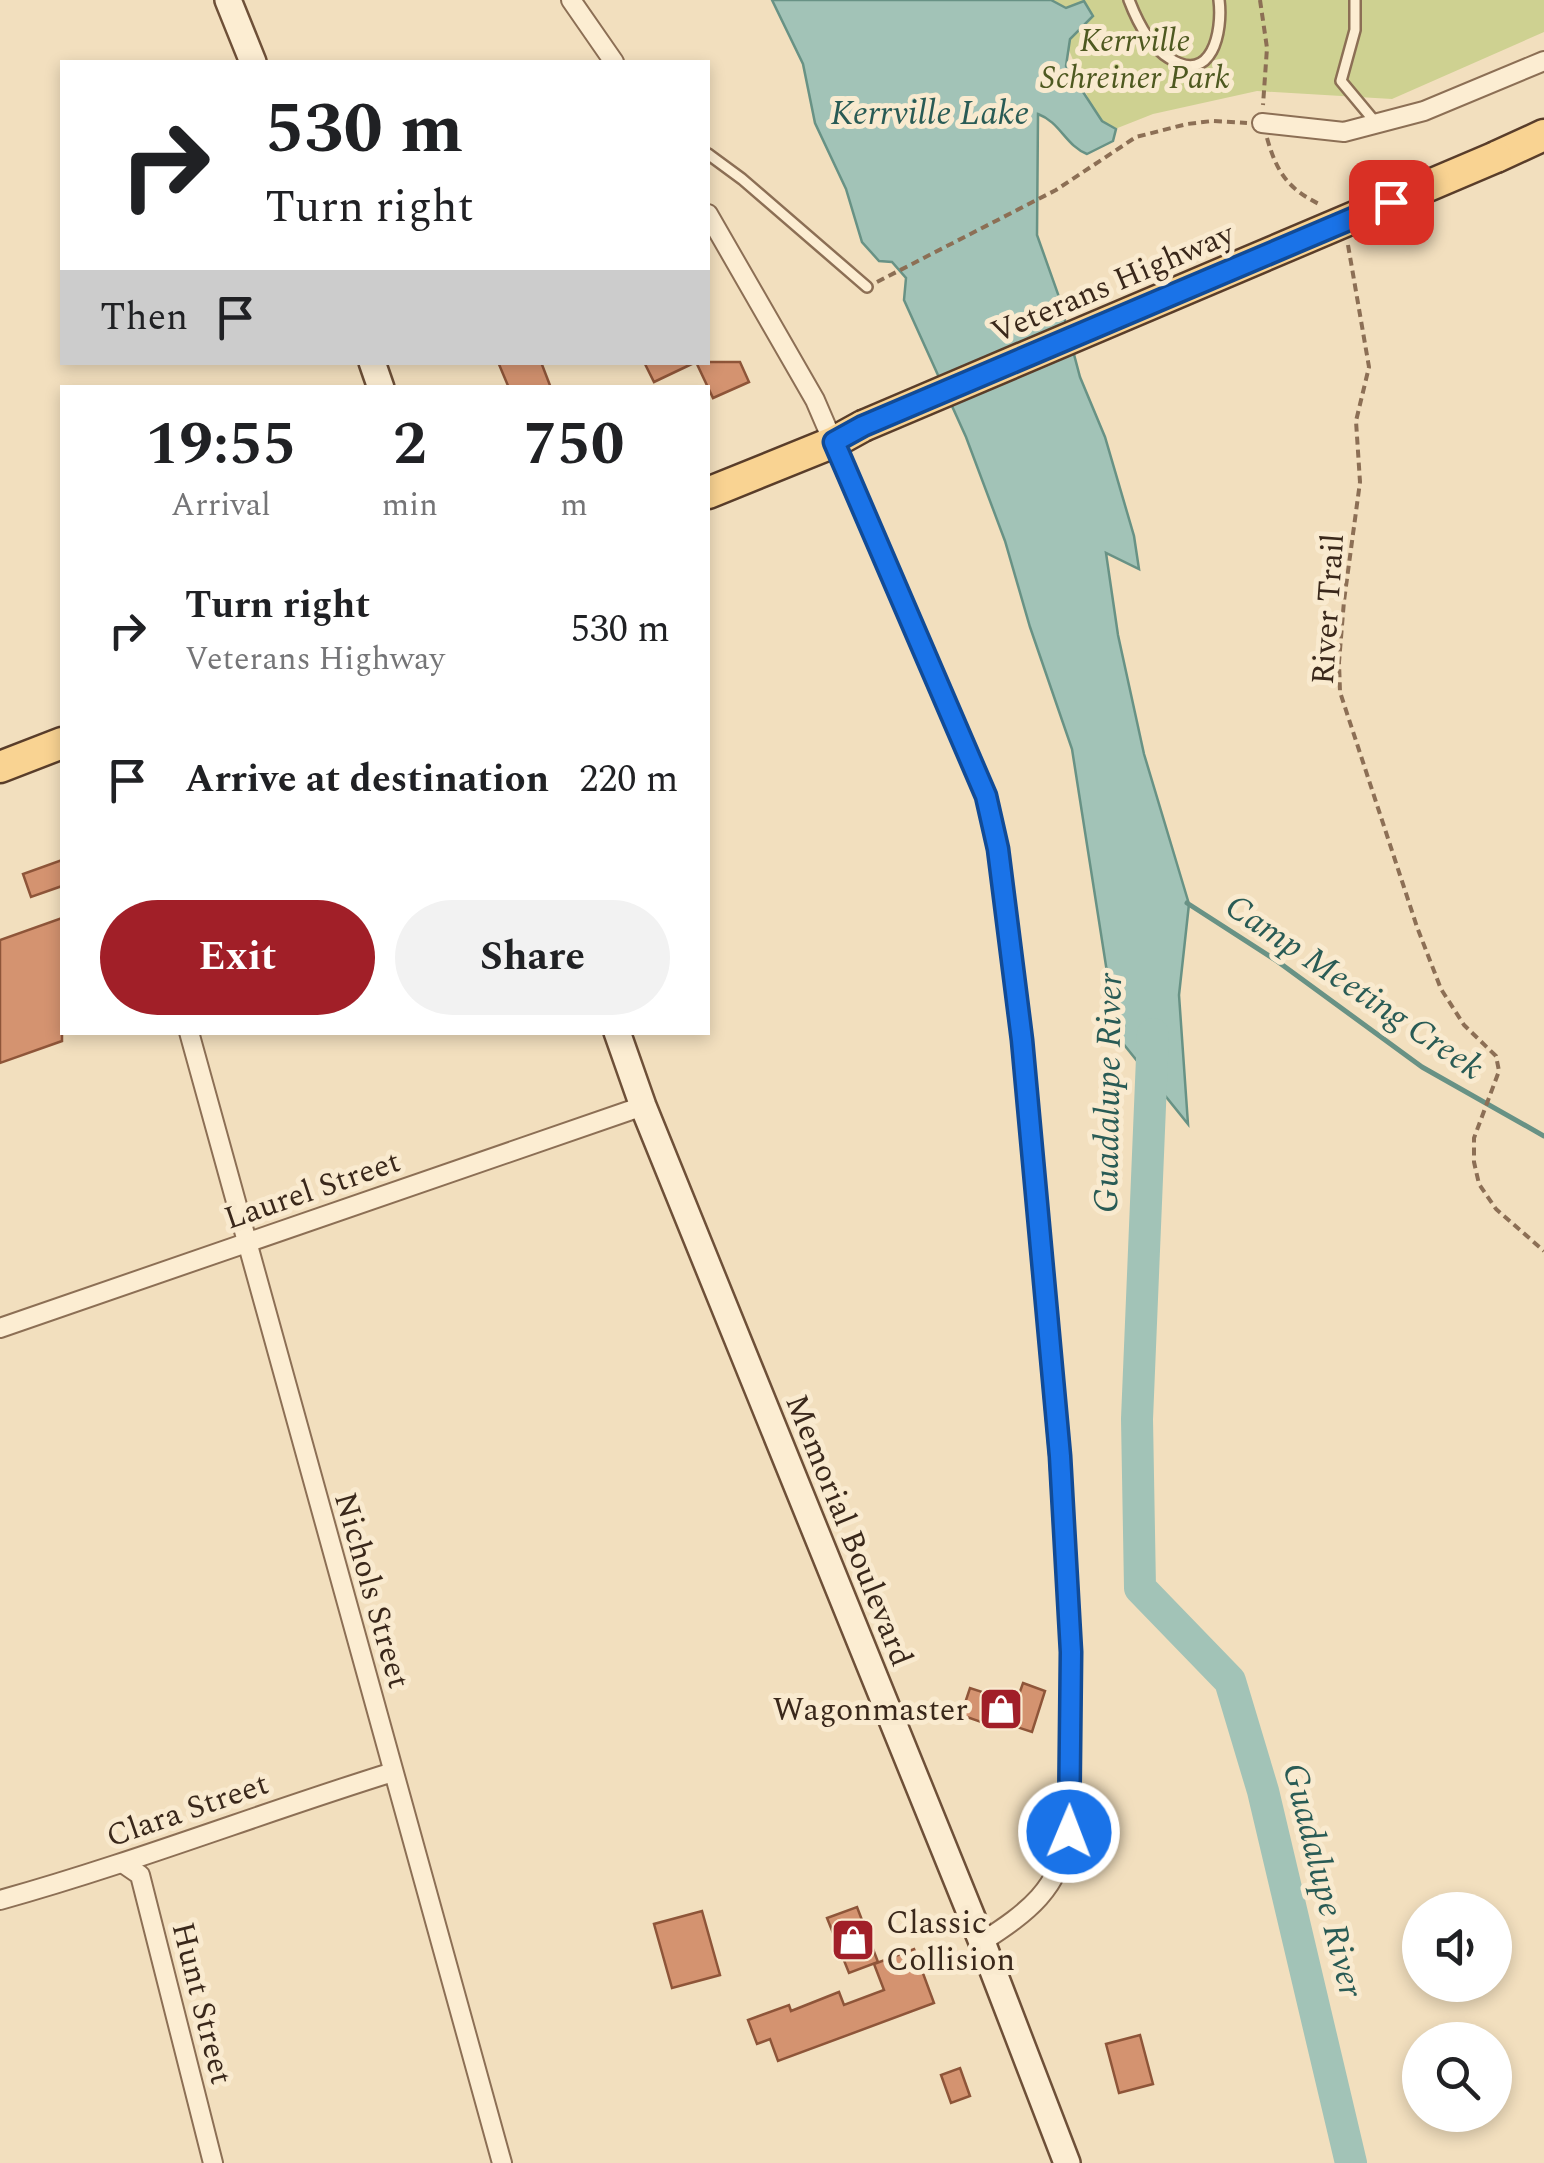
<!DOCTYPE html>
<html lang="en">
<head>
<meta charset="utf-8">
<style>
  body { margin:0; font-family:Spectral,serif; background:#f2f2f2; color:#202124; height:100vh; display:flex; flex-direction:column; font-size:38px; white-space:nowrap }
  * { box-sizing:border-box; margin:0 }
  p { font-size:32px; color:#757577 }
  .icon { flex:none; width:55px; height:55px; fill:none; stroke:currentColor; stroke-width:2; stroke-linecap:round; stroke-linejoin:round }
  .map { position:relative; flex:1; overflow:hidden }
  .panel { position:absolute; left:60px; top:385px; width:650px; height:650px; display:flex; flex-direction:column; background:#fff; border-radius:0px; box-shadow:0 5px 15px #0003 }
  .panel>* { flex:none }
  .guide { position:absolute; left:60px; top:60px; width:650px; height:305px; border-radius:0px; box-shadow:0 5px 15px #0003; background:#fff; color:#202124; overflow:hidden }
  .buttons { position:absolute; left:1402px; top:1892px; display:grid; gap:20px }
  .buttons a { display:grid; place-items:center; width:110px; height:110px; border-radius:50%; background:#fff; box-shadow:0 5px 15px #0003; font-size:50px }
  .pin { position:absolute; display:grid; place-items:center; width:85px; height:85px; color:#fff; margin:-42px; border-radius:20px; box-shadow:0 5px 15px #0006 }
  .me { position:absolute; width:110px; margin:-55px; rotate:1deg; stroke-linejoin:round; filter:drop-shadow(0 0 8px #0008) }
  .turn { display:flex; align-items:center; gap:35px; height:210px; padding:0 40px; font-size:45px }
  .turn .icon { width:130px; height:130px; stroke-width:2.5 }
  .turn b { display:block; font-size:70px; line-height:85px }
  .then { display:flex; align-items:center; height:95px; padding:0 40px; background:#0003; gap:20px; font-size:38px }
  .eta { display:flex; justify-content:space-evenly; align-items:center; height:170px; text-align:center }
  .eta b { font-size:60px; font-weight:700; line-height:70px }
  .button { display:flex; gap:20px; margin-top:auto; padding:20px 40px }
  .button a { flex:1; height:115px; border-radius:60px; background:#a11f28; color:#fff; font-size:40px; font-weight:700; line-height:115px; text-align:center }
  .button a+a { background:#f2f2f2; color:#202124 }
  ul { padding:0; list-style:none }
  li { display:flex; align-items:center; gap:30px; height:150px; padding:0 40px }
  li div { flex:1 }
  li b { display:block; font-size:38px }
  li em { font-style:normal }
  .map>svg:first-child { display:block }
  .green { fill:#ced191 }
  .water { fill:#a2c3b7; stroke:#689285; stroke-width:2.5 }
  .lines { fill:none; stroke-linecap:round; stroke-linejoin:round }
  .stream { stroke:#689285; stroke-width:5 }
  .river { stroke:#a2c3b7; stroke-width:32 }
  .building { fill:#d49370; stroke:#8e5539; stroke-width:2.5 }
  .service-casing { stroke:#8c6f55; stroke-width:14 }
  .minor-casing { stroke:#8c6f55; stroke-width:22 }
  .secondary-casing { stroke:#6e5038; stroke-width:30 }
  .primary-casing { stroke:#593d2a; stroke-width:35 }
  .path { stroke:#8c6f55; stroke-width:4; stroke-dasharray:8 5; stroke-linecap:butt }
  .service { stroke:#fcedd2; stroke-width:9 }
  .minor { stroke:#fcedd2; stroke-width:18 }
  .secondary { stroke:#fcedd2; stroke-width:25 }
  .primary { stroke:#f9d392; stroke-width:30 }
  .primary-bridge-casing { stroke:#593d2a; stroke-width:35; stroke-linecap:butt }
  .primary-bridge { stroke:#f9d392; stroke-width:30 }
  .route-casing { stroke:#114b97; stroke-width:25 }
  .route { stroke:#1a73e8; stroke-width:18 }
  .labels { text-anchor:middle; stroke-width:10; stroke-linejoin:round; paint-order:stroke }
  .park-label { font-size:32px; font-style:italic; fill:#4e5920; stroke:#f9eacf }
  .street-label { font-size:32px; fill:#3a281b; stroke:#f9eacf }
  .poi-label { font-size:32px; fill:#3a281b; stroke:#f9eacf; text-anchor:end }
  .water-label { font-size:35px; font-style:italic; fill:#295b55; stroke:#f9eacf }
</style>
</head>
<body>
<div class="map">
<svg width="1544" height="2163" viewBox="0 0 1544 2163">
  <rect width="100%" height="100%" fill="#f2dfbe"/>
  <path class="green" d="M1049,0H1544V32L1392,99L1257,91L1153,114L1115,129L1095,115Z"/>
  <path class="water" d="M772,0H1051L1066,8L1084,1L1093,16L1070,39L1066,66L1102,121L1116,129L1113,141L1087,154C1066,146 1060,122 1038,114L1037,235L1058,294L1080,377L1105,437L1134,536L1139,569L1106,553L1118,635L1144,754L1189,904L1179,995L1188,1124L1117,1036L1072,749L1030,627L1005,541L966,437L904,300L906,278L892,262L879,261L862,242L846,189L815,123L803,64Z"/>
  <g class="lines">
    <path class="stream" d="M1187,903L1277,961L1422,1067L1544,1136"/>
    <path class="river" d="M1153,1034L1137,1419L1140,1588L1230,1681L1263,1791L1351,2163"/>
  </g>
  <g class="building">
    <path d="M498,362H541L551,388H509Z"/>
    <path d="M644,362H696L654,382Z"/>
    <path d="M696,362H740L749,382L713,398Z"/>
    <path d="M62,860V886L31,897L23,874Z"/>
    <path d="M62,918V1041L0,1063V940Z"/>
    <path d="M1023,1683L1045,1691L1032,1732L983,1716L981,1722L961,1715L970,1688L1016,1703Z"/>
    <path d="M857,1907L878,1962L849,1973L827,1918Z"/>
    <path d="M702,1911L720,1975L672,1988L654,1924Z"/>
    <path d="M914,1949L934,2003L778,2061L770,2039L757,2044L748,2020L789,2005L791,2011L839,1992L844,2005L884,1990L874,1964Z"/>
    <path d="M1140,2035L1153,2084L1119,2093L1106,2044Z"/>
    <path d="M960,2068L970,2096L951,2103L941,2075Z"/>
  </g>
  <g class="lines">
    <defs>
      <g id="service">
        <path d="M1129,0C1137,21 1149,46 1169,58C1212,86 1223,31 1219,0"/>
        <path d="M1355,0V30L1341,81L1376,123"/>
        <path d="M708,154L742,179L867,287"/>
      </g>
      <g id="minor">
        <path d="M571,0L614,62"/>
        <path d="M1262,123L1344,132L1424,111L1544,61"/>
        <path d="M708,214L815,400L986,797L998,849L1022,1040L1059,1456L1071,1652L1069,1832C1059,1890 1028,1912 982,1942"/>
        <path d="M189,1032L502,2163"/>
        <path d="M0,1328L643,1106"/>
        <path d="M124,1864L140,1875L213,2163"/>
        <path d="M0,1900C133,1863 261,1813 393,1772"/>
      </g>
      <g id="secondary">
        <path d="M228,0L253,62"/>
        <path d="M372,362L381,388"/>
        <path d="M617,1032L643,1106L982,1942L1067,2163"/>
      </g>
      <g id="primary">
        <path d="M1496,157L1544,135"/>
        <path d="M708,493L834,442L863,426"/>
        <path d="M0,767L62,743"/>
      </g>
    </defs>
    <use href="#service" class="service-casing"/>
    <use href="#minor" class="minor-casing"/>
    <use href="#secondary" class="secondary-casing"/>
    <use href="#primary" class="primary-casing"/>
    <g class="path">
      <path d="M1260,0L1267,48L1263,105"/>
      <path d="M1267,138C1277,173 1288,189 1321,205"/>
      <path d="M1348,245L1369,367L1356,421L1360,482L1344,601L1339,662L1340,692L1417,927L1441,989L1464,1025L1496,1056L1499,1071L1474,1138V1162L1479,1184L1496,1209L1544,1251"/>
      <path d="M877,282L1056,190L1136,137L1187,124L1212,121L1247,123"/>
    </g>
    <use href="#service" class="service"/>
    <use href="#minor" class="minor"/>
    <use href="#secondary" class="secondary"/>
    <use href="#primary" class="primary"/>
    <defs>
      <path id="primary-bridge" d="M863,426L1496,157"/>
    </defs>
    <use href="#primary-bridge" class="primary-bridge-casing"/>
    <use href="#primary-bridge" class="primary-bridge"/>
  </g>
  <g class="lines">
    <defs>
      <path id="route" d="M1069,1832L1071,1652L1060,1456L1022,1040L998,849L986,796L834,442L863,426L1391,202"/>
    </defs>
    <use href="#route" class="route-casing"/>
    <use href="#route" class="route"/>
  </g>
  <defs>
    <symbol id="shop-square" viewBox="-11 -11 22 22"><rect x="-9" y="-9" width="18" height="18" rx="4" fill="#a11f28" stroke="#f9eacf"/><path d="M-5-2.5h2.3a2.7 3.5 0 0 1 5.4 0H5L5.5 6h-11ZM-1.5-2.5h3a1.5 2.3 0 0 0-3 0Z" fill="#fff"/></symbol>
  </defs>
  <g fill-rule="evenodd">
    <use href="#shop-square" x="976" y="1684" width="50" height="50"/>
    <use href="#shop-square" x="828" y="1915" width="50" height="50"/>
  </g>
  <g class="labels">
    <g class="park-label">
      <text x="1135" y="51">Kerrville<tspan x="1135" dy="37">Schreiner Park</tspan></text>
    </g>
    <g class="street-label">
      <text transform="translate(1112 282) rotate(-23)" y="11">Veterans Highway</text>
      <text transform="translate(1327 609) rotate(-86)" y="11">River Trail</text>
      <text transform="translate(312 1189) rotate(-19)" y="11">Laurel Street</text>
      <text transform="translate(850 1530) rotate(68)" y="11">Memorial Boulevard</text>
      <text transform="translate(373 1590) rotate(74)" y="11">Nichols Street</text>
      <text transform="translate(187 1809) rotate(-19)" y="11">Clara Street</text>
      <text transform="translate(203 2003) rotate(76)" y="11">Hunt Street</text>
    </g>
    <g class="poi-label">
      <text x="968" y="1720">Wagonmaster</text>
      <text x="886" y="1933" text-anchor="start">Classic<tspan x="886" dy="37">Collision</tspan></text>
    </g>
    <g class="water-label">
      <text x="930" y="124">Kerrville Lake</text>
      <text transform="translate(1355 986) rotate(34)" y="12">Camp Meeting Creek</text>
      <text transform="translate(1107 1093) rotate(-89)" y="12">Guadalupe River</text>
      <text transform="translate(1324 1880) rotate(76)" y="12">Guadalupe River</text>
    </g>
  </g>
</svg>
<div class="buttons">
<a><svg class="icon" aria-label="sound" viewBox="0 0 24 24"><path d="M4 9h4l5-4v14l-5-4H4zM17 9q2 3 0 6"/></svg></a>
<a><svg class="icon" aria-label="search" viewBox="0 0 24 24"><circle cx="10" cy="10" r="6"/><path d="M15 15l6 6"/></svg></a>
</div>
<div class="pin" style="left:1391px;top:202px;background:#d93025"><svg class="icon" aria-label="arrive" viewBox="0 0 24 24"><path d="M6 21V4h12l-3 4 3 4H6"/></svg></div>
<svg class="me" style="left:1069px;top:1832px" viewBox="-20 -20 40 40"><circle r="17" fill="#1a73e8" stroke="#fff" stroke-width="3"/><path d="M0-11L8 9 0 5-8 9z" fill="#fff"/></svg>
<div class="guide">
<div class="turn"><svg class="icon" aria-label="right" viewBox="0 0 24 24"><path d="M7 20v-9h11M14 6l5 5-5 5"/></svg><div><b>530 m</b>Turn right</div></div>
<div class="then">Then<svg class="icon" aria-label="arrive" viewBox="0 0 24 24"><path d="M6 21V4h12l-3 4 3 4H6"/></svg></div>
</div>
<section class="panel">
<div class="eta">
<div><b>19:55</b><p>Arrival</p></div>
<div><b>2</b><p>min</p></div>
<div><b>750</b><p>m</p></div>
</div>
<ul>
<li><svg class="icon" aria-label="right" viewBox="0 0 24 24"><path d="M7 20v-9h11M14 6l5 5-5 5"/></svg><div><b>Turn right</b><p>Veterans Highway</p></div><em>530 m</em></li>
<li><svg class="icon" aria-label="arrive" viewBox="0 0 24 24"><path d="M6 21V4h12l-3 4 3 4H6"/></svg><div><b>Arrive at destination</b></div><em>220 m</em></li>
</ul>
<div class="button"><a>Exit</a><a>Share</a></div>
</section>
</div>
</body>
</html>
